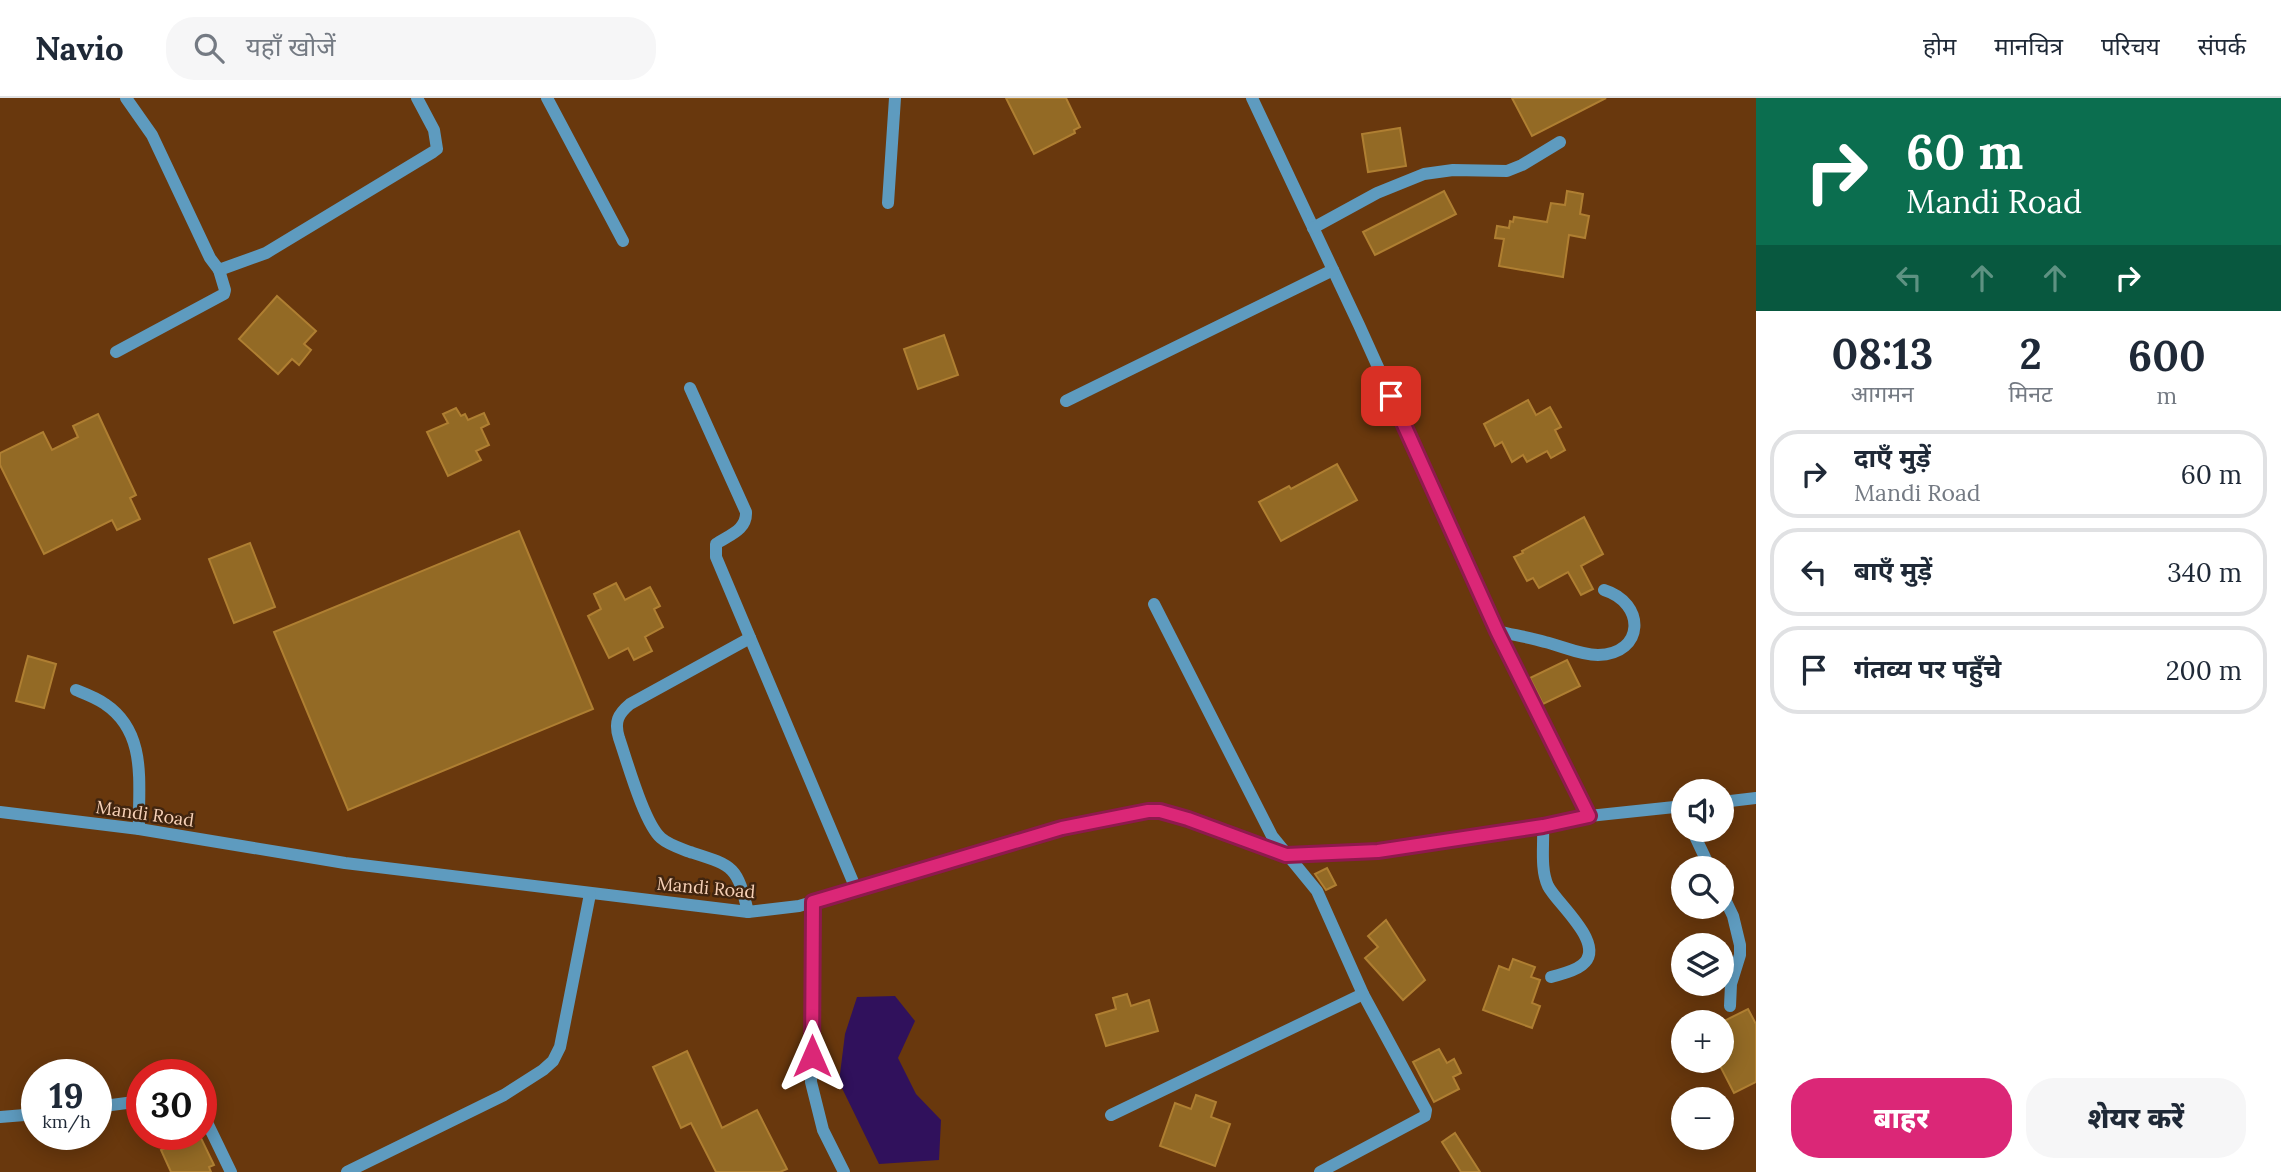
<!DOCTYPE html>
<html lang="hi">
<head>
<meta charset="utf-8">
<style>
  body { margin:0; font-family:Lora,"Noto Sans Devanagari",serif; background:#f6f6f7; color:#1f2937; height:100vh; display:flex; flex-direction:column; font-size:26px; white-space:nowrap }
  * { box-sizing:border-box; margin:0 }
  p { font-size:23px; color:#747a83 }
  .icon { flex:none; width:38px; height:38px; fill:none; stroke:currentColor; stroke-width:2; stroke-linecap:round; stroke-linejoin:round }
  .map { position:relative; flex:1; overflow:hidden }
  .drawer { display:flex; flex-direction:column; background:#fff; width:525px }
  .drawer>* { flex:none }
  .guide { background:#0b6e4f; color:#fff; overflow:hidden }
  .tools { position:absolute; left:1671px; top:681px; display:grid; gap:14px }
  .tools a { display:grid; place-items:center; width:63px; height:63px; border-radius:50%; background:#fff; box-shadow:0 4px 18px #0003; font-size:35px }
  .speed { position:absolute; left:21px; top:961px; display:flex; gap:14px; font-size:35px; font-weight:700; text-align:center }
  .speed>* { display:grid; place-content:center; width:91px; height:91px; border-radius:50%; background:#fff; box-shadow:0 4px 18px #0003; line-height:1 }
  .speed small { font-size:18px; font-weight:400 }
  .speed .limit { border:10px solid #d22; background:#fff; color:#111 }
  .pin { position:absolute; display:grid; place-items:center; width:60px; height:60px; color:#fff; margin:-30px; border-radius:14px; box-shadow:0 4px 10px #0006 }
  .me { position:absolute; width:77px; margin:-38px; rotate:0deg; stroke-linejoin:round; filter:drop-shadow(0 0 5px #0008) }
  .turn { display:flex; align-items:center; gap:24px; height:147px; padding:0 35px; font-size:32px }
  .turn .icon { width:91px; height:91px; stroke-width:2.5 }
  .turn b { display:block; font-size:49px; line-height:60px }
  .lanes { display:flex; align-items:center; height:66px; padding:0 35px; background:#0003; justify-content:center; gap:35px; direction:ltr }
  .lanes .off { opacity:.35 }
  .eta { display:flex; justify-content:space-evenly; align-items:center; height:119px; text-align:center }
  .eta b { font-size:42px; font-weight:800; line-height:49px }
  .primary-button { display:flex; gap:14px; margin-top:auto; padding:14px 35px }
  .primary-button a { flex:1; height:80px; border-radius:28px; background:#db2777; color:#fff; font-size:28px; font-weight:800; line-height:80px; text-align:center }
  .primary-button a+a { background:#f6f6f7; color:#1f2937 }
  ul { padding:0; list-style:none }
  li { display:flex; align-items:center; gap:21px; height:88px; margin:0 14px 10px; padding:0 21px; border:4px solid #e0e1e3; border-radius:28px }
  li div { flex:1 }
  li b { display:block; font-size:26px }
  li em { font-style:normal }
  header { display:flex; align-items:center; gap:42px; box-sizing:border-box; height:98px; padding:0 35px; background:#fff; border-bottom:2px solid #e0e1e3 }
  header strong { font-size:33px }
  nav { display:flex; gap:38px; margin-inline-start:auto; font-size:24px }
  .search { width:490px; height:63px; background:#f6f6f7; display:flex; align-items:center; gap:18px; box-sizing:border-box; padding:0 24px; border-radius:28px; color:#747a83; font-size:26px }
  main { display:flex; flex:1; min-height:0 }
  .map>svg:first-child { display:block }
  .water { fill:#30115c }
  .building { fill:#936a25; stroke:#af7f32; stroke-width:2 }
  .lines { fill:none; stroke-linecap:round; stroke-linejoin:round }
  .minor { stroke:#5e9bbf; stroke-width:12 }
  .route-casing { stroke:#8e194d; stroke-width:18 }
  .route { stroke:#db2777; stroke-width:12 }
  .labels { text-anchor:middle; stroke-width:5; stroke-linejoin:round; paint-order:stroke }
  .street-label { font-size:18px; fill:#f7d1b7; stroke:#41250f }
</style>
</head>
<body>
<header>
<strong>Navio</strong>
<div class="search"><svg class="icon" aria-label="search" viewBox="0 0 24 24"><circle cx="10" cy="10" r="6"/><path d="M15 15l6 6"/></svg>यहाँ खोजें</div>
<nav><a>होम</a><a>मानचित्र</a><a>परिचय</a><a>संपर्क</a></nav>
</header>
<main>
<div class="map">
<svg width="1756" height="1074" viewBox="0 0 1756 1074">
  <rect width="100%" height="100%" fill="#69380d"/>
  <path class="water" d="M895,898L915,923L898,960L916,996L941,1022L939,1062L879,1066L839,984L845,936L857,899Z"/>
  <g class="building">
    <path d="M1006,0H1066L1080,29L1074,32L1075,35L1034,56Z"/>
    <path d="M1512,0H1606L1532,38Z"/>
    <path d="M1400,30L1406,68L1368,74L1362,36Z"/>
    <path d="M1444,93L1456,116L1375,157L1363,134Z"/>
    <path d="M1567,93L1583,96L1580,116L1589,118L1585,140L1569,137L1563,179L1499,168L1504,141L1495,140L1497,128L1509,130L1510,123L1513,124L1514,119L1547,124L1551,105L1565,107Z"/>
    <path d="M277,198L316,233L304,246L311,252L299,267L292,261L278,276L239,241Z"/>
    <path d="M944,237L958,277L918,291L904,251Z"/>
    <path d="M1528,302L1536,317L1550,309L1561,329L1555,332L1565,352L1551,360L1547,353L1527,364L1523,357L1512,364L1502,344L1495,348L1484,326Z"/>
    <path d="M456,310L461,318L465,316L468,322L484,315L489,326L481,330L489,347L476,353L481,362L448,378L427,334L448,325L443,316Z"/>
    <path d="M98,316L136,397L130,400L140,421L117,432L112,422L44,456L0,367V355L43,334L52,352L78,339L73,328Z"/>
    <path d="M1337,366L1357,402L1281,443L1259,404L1289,388L1291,391Z"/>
    <path d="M1584,419L1603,456L1581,468L1593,491L1581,497L1568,474L1539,490L1533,480L1527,483L1514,459L1523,455L1522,453Z"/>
    <path d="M519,433L593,611L348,712L274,534Z"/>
    <path d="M250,445L275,509L234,525L209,461Z"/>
    <path d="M616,485L625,502L650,489L660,508L654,511L663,529L645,539L652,553L634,562L628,550L609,560L588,518L601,511L594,496Z"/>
    <path d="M28,558L56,566L44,610L16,603Z"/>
    <path d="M1567,562L1580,588L1543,606L1530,580Z"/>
    <path d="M1327,770L1336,787L1326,792L1315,776Z"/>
    <path d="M1386,822L1425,882L1403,902L1365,860L1378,849L1368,838Z"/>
    <path d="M1513,861L1535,869L1531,879L1540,882L1532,905L1540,908L1532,930L1483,912L1499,868L1509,872Z"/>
    <path d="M1127,896L1131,908L1149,902L1158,933L1106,948L1096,917L1116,911L1113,900Z"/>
    <path d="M1748,911L1756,926V984L1734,995L1717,962H1722V924Z"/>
    <path d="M1439,951L1447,965L1454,961L1461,975L1453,979L1459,991L1434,1004L1413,964Z"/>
    <path d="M687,953L722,1030L757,1012L787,1071L780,1074H716L691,1025L681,1030L653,969Z"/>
    <path d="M1196,997L1216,1004L1211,1019L1230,1026L1215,1068L1160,1048L1175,1005L1191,1011Z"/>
    <path d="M1455,1035L1480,1074H1461L1442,1044Z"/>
    <path d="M195,1036H199L214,1067L209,1069L211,1074H171L161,1052Z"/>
  </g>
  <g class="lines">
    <g class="minor">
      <path d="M126,0L152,37L210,160L219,172L266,155L433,54L437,51L434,32L417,0"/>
      <path d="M547,0L623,143"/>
      <path d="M1252,0L1359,227L1497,533L1589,718"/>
      <path d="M888,105L895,0"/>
      <path d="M1313,130L1377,95L1424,76L1453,72L1507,73L1522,67L1560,44"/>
      <path d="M116,254L224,196L225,192L219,172"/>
      <path d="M690,290L746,414C747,432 729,437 716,446V459L856,791"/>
      <path d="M1066,303L1333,172"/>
      <path d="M1154,506L1272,738L1317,793L1363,896L1426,1012L1425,1018L1320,1074"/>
      <path d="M1497,533C1513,537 1529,539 1545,544C1562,548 1580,557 1598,557C1645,556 1646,505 1604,492"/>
      <path d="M76,592C86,596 97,600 105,606C148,635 138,686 139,731"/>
      <path d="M1722,704L1756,700"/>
      <path d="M0,714L139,731L345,765L748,814L799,808L1062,730L1148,713H1160L1188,721L1286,757H1318L1378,753L1495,736L1589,718L1684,708"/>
      <path d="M1543,728C1544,747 1540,771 1548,788C1557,806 1608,847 1582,867C1573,874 1561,876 1551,879"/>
      <path d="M1692,732L1710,770"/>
      <path d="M1722,795L1733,818L1740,847V857L1731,886L1730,908"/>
      <path d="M813,804L811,984L823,1032L844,1074"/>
      <path d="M748,814C737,768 734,768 690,754C680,750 669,747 661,740C644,725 627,663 619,640C614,624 618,616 630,606L750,540"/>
      <path d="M96,1009L142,1003"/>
      <path d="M201,1012L231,1074"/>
      <path d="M1111,1017L1363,896"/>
      <path d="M0,1019L37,1016"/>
      <path d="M347,1074L504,997L543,972L553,963L560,949L590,796"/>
    </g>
  </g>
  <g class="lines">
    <defs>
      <path id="route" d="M812,958L813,804L1062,730L1148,713H1160L1188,721L1286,757L1378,753L1543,728L1589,718L1497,533L1391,298"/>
    </defs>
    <use href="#route" class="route-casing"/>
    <use href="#route" class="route"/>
  </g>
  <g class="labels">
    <g class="street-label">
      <text transform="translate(145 716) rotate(8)" y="6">Mandi Road</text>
      <text transform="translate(706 790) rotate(5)" y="6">Mandi Road</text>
    </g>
  </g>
</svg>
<div class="tools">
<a><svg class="icon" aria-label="sound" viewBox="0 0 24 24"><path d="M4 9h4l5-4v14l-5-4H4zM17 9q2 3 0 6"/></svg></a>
<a><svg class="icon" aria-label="search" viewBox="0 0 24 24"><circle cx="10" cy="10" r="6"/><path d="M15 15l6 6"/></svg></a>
<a><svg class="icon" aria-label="layers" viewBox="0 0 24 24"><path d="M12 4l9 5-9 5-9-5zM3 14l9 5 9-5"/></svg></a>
<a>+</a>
<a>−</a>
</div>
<div class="speed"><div>19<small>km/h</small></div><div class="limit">30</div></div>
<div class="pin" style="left:1391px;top:298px;background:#d93025"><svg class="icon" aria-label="arrive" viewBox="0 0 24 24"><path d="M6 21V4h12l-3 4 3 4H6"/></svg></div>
<svg class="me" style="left:812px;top:958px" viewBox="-20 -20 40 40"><path d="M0-17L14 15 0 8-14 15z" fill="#db2777" stroke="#fff" stroke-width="4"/></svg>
</div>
<section class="drawer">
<div class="guide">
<div class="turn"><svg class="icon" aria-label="right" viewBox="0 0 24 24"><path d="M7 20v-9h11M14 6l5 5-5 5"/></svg><div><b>60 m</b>Mandi Road</div></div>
<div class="lanes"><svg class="icon off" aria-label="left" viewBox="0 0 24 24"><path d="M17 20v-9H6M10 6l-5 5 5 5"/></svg><svg class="icon off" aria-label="ahead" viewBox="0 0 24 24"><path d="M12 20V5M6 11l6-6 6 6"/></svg><svg class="icon off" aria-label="ahead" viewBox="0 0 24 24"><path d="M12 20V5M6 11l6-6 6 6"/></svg><svg class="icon" aria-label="right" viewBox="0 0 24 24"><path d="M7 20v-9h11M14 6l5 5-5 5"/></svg></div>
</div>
<div class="eta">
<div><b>08:13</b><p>आगमन</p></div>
<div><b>2</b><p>मिनट</p></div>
<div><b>600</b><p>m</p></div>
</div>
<ul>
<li><svg class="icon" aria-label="right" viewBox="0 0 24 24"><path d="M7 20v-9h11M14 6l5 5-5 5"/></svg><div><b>दाएँ मुड़ें</b><p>Mandi Road</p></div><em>60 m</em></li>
<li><svg class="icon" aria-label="left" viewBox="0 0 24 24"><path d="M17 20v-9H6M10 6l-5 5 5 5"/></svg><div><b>बाएँ मुड़ें</b></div><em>340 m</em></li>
<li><svg class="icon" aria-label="arrive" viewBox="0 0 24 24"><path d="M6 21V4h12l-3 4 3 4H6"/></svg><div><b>गंतव्य पर पहुँचे</b></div><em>200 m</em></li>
</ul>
<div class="primary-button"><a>बाहर</a><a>शेयर करें</a></div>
</section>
</main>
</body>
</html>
